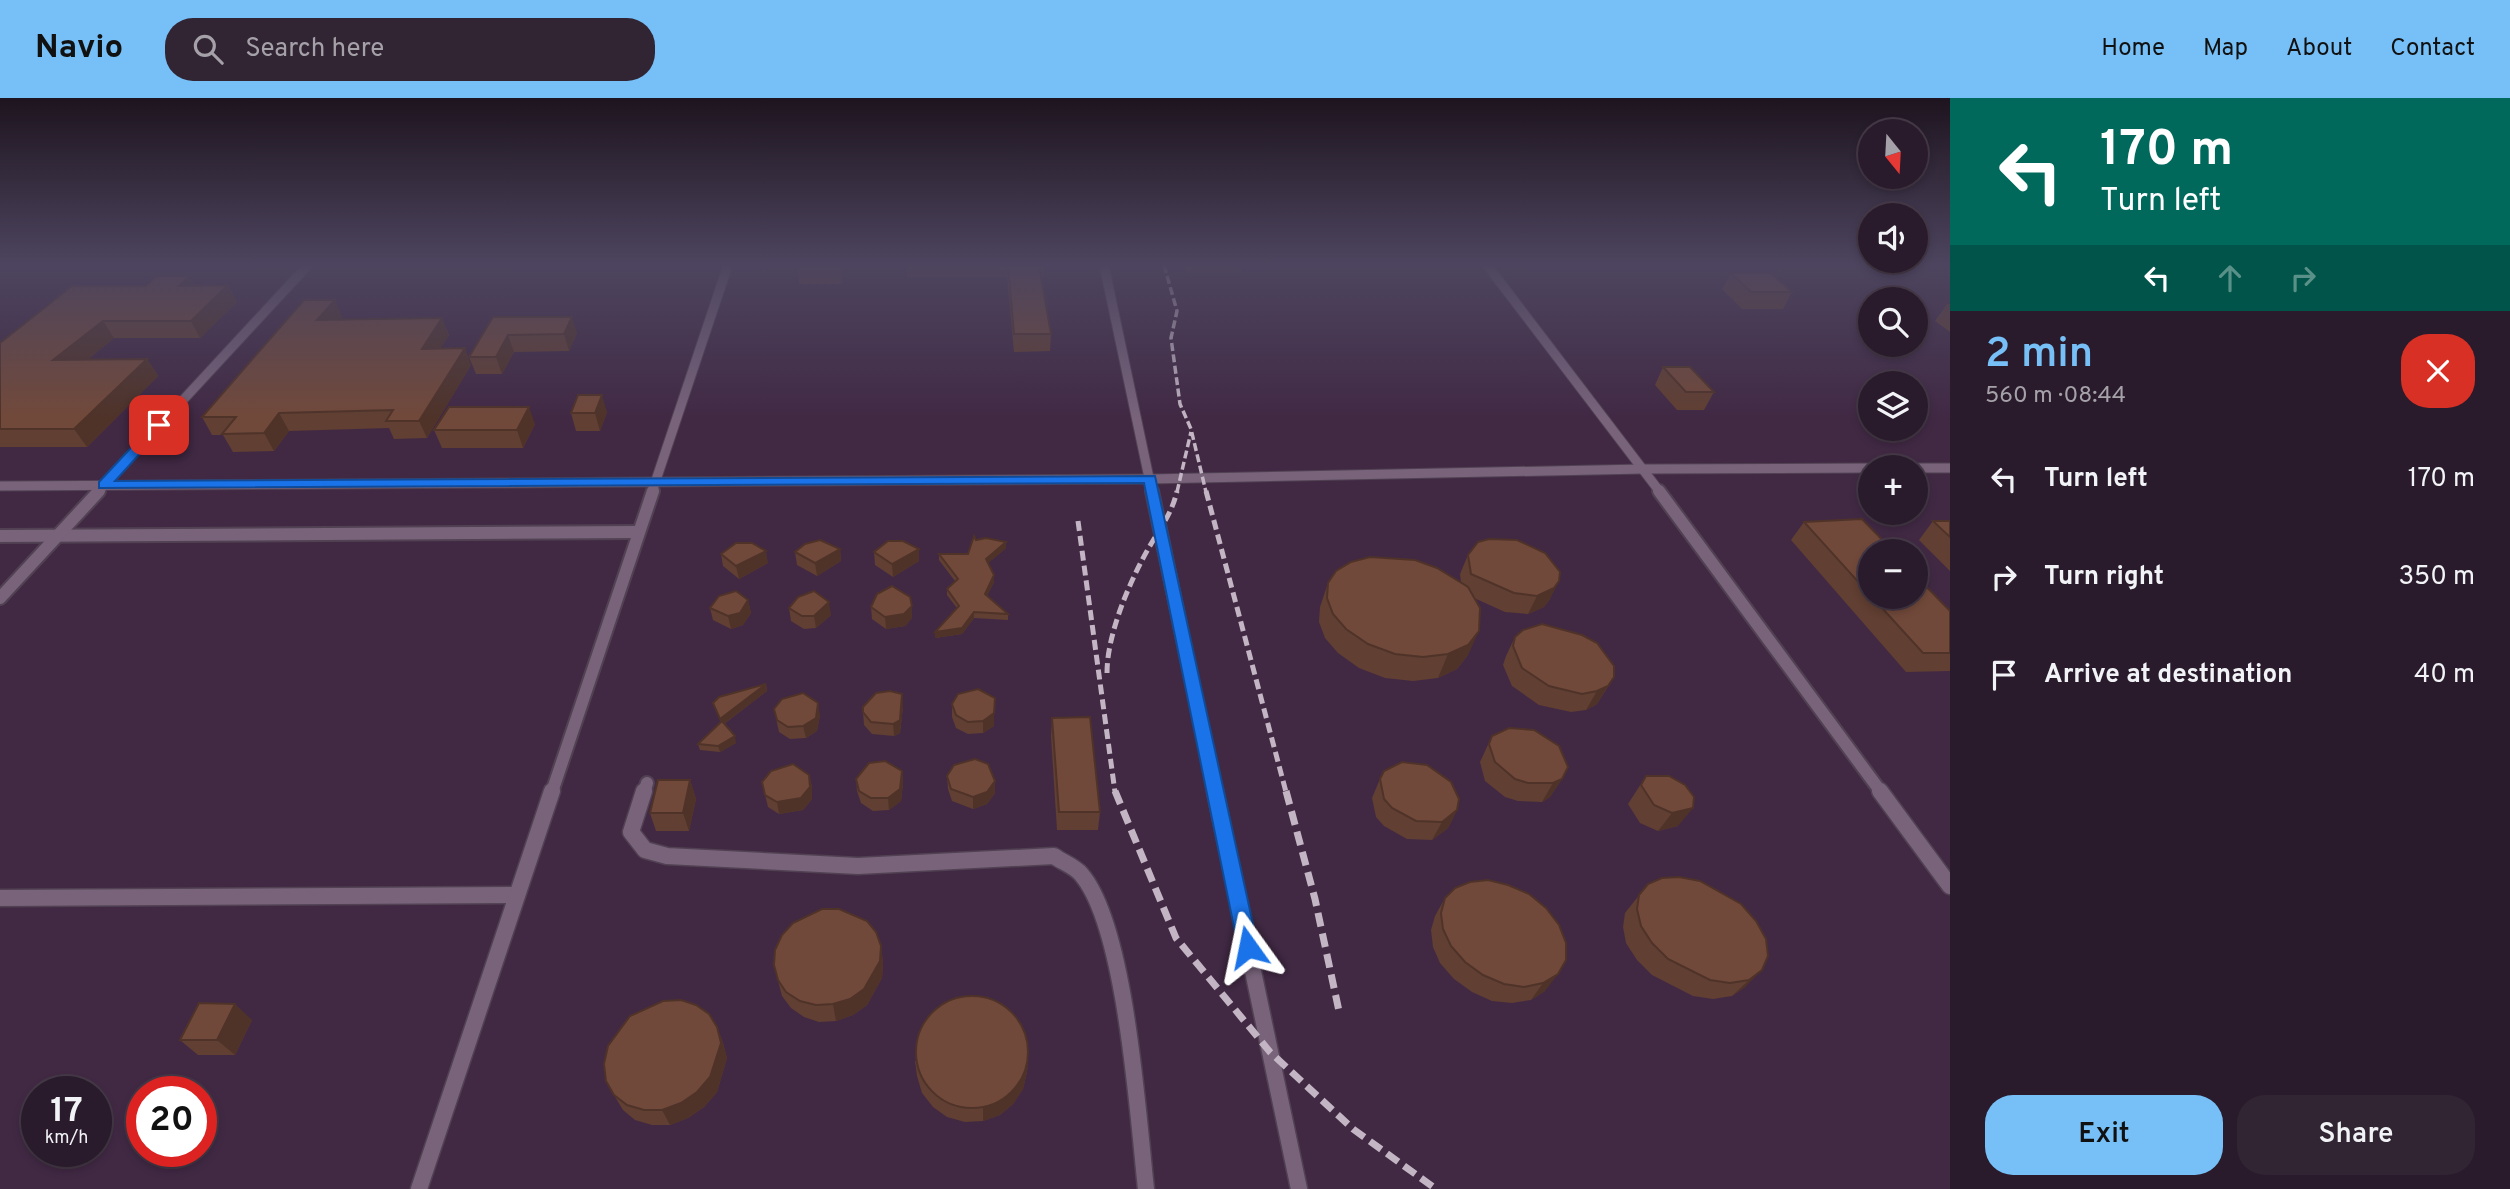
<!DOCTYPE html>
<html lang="en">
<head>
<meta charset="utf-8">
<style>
  body { margin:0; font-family:Overpass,sans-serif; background:#312433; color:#f1f3f6; height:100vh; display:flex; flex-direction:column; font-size:26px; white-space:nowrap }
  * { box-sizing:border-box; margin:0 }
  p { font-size:23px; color:#a5a1a9 }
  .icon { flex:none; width:38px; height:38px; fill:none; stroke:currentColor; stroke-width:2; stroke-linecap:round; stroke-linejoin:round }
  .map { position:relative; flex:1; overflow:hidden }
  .details { display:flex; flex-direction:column; background:#291b2b; width:560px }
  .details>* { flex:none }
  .guide { background:#00695c; color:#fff; overflow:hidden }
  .needle { width:46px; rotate:162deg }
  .buttons { position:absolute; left:1858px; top:21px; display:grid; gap:14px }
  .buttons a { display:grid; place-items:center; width:70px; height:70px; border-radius:50%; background:#291b2b; box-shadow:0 4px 10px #0003,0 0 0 2px #453947; font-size:35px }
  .speed { position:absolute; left:21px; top:978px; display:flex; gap:14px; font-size:35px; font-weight:700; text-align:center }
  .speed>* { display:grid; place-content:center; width:91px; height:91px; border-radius:50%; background:#291b2b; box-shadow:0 4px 10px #0003,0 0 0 2px #453947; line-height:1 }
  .speed small { font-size:18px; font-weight:400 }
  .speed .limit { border:10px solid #d22; background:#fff; color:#111 }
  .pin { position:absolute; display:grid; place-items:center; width:60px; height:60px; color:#fff; margin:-30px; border-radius:14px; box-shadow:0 4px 10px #0006 }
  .me { position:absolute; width:77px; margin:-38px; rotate:348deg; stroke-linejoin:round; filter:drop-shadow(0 0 5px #0008) }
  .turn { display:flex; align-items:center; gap:24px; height:147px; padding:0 35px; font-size:32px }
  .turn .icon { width:91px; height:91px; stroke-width:2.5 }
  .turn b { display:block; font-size:49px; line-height:60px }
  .lanes { display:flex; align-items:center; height:66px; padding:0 35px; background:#0003; justify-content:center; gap:35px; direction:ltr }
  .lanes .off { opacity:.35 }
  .round { display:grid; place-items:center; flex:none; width:74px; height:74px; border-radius:28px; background:#312433 }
  .headline { display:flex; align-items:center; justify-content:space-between; height:119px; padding:0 35px }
  h1 { font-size:42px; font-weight:600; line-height:52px; color:#76c0f7 }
  .button { display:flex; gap:14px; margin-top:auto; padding:14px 35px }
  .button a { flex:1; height:80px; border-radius:28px; background:#76c0f7; color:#111; font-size:28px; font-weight:600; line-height:80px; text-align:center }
  .button a+a { background:#312433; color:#f1f3f6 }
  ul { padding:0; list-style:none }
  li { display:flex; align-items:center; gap:21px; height:98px; padding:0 35px }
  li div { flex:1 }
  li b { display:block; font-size:26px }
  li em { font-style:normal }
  header { display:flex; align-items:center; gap:42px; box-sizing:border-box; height:98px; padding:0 35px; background:#76c0f7; color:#111 }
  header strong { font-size:33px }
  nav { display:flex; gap:38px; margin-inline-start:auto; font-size:24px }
  .search { width:490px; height:63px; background:#312433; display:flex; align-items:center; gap:18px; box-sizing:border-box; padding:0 24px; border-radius:28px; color:#a5a1a9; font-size:26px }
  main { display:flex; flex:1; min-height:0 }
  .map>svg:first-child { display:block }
  .built { fill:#412944; fill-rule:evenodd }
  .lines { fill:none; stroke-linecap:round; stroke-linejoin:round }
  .service-far2-casing { stroke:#514153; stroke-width:11 }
  .service-far1-casing { stroke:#514153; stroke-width:16 }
  .service-casing { stroke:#514153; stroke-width:19 }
  .service-far2 { stroke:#78637b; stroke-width:9 }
  .service-far1 { stroke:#78637b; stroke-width:12 }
  .service { stroke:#78637b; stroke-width:16 }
  .rail-far2 { stroke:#c3b5c4; stroke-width:3.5; stroke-dasharray:8 3.5; stroke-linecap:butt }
  .rail-far1 { stroke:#c3b5c4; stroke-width:5; stroke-dasharray:10 5; stroke-linecap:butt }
  .rail { stroke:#c3b5c4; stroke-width:7; stroke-dasharray:14 7; stroke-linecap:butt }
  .wall { fill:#613f32 }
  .shaded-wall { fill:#4f3329 }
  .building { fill:#71493a; stroke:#4f3329; stroke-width:2 }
  .route { fill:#1a73e8; stroke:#114b97; stroke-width:2 }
</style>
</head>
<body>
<header>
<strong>Navio</strong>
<div class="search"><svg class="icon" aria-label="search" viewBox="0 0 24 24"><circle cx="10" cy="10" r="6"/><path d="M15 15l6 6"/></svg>Search here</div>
<nav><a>Home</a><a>Map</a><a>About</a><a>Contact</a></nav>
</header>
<main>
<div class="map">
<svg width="1950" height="1091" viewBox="0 0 1950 1091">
  <rect width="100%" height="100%" fill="#372439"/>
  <path class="built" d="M0,167H1950V1091H0ZM1871,201H1916V247H1871ZM1871,285H1916V331H1871ZM1871,369H1916V415H1871ZM1871,453H1916V499H1871ZM37,994H96V1054H37ZM142,994H201V1054H142Z"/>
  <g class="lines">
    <defs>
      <g id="service-far2">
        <path d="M1104,167L1152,394"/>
        <path d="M1487,167L1660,394"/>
        <path d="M1916,370H1950"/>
        <path d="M0,388L1150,381L1643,371L1871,370"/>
        <path d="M98,394L308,167"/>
        <path d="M652,394L728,167"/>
      </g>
      <g id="service-far1">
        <path d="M1152,393L1215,694"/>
        <path d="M1659,393L1881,694"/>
        <path d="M0,438L638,434"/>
        <path d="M0,500L99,393"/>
        <path d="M552,694L653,393"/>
        <path d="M644,694L647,685"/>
      </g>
      <g id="service">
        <path d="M644,693L631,734L645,752L667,758L858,768L1054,758C1062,764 1074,768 1081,776C1126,828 1138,1019 1146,1091"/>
        <path d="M1215,693L1299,1091"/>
        <path d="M1880,693L1950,788"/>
        <path d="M0,800L517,797"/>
        <path d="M419,1091L552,693"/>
      </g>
    </defs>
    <use href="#service-far2" class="service-far2-casing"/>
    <use href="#service-far1" class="service-far1-casing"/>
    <use href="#service" class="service-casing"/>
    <use href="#service-far2" class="service-far2"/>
    <use href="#service-far1" class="service-far1"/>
    <use href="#service" class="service"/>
    <g class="rail-far2">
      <path d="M1164,167L1177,213L1171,240L1180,306L1191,331L1206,394"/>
      <path d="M1177,394L1191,334"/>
    </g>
    <g class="rail-far1">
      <path d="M1206,393L1286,694"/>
      <path d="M1078,423L1115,694"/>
      <path d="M1107,575C1107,535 1131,480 1151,446C1162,427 1172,415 1177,393"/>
    </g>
    <g class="rail">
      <path d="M1115,693L1176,840L1270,954L1353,1031L1436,1091"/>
      <path d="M1286,693L1315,801L1339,913"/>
    </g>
  </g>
  <g class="wall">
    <path d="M798,167H845L842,186H799Z"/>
    <path d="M907,167H1044L1043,179H1041L1051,236L1050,253L1014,254L1007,179H907Z"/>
    <path d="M1184,167H1241L1240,175H1187Z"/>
    <path d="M1731,175L1792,194L1783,211H1742L1722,191Z"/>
    <path d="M190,178L195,187H228L237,204L200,240H114L87,262L147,261L158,278L87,349H0V245L146,188Z"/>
    <path d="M335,202L342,219L340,221L442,220L449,237L440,250L471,267L427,340L394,341L389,330L289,333L274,353L233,354L223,337H212L202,319Z"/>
    <path d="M1947,206H1950V234L1935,223Z"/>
    <path d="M493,219L577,235L569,253L514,254L502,276H476L469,259Z"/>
    <path d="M1663,269L1714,294L1704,312H1677L1655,287Z"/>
    <path d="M607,314L600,333H576L571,315Z"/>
    <path d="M535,326L523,350H442L434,332Z"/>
    <path d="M1933,423H1950V473L1919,442Z"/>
    <path d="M1804,424L1871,453V499H1916L1950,513V573L1906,574L1791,442Z"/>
    <path d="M976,442L1006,450L988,465L994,477V484L987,498L1008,516V522L974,520L962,536L935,540V534L957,510L947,497V491L955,483L939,462V456H968Z"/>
    <path d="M840,451L841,463L817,478L797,467L795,454Z"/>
    <path d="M919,451V463L893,479L875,467L874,454Z"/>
    <path d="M721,456L768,465L739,481L723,468Z"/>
    <path d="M1468,457L1550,501L1544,509L1528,516L1505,514L1474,500L1468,557L1457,571L1438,580L1413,583L1385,580L1359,570L1338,555L1325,540L1319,524L1320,509L1328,485H1461L1460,476Z"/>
    <path d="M748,502L751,515L743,527L731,531L713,522L710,510Z"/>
    <path d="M912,508V520L905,528L886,531L872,521L871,509Z"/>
    <path d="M789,510L831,517L816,530L804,531L791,523Z"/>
    <path d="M1515,539L1614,579L1597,606L1586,612L1571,614L1539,607L1512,588L1503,567L1506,558Z"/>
    <path d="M766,586L767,593L724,626L736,645L720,654L700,652L698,646L721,624L713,605Z"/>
    <path d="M952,606L994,628L983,635L968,636L956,630L952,619Z"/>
    <path d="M903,609L900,635L894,638L872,636L864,627L863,614Z"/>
    <path d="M774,611L820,617L817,633L806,640L790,641L779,634Z"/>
    <path d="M1052,620L1100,714L1098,732H1057L1051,638Z"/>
    <path d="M1492,638L1562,681L1550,699L1542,704L1518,703L1505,699L1485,683L1480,664Z"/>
    <path d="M902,673L903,685L901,703L889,712L873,713L861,705L857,693L856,681Z"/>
    <path d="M809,677L812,689V701L803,712L779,716L768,709L762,684Z"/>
    <path d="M947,678L995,695L987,706L973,711L952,703L948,691Z"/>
    <path d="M1646,678H1669L1678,728L1658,733L1640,725L1628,706Z"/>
    <path d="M1380,681L1457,712L1448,730L1432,742L1407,741L1384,728L1376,719L1372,700Z"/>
    <path d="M690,682L696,701L689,733H656L650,715Z"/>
    <path d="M1648,786L1768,858L1745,889L1732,898L1713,901L1693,898L1652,877L1637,862L1626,845L1623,829L1625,815Z"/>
    <path d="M1445,800L1546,810L1545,893L1531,902L1512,905L1492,903L1472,894L1454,881L1440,865L1433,849L1431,832L1435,818Z"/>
    <path d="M881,848L883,865L882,880L867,907L853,917L836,923L819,924L804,919L791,910L782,898L774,867Z"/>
    <path d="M252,922L235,957H198L180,942Z"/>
    <path d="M717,929L723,945L727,960L717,994L704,1009L688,1020L670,1027H652L635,1022L623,1012L614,997Z"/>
    <path d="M1028,958L1027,974L1023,991L1013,1006L1000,1017L983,1023L965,1024L947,1019L933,1009L922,995L917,978L915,963Z"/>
  </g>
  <g class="shaded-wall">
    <path d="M841,167H845L842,186L840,169Z"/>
    <path d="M190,178L199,194L179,188Z"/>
    <path d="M228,187L237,204L200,240L191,223Z"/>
    <path d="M335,202L342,219L325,239L317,222Z"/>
    <path d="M572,219L577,235L569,253L564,236Z"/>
    <path d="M442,220L449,237L429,268L422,251Z"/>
    <path d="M103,223L114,240L65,280L53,262Z"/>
    <path d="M508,237L514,254L502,276L496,259Z"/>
    <path d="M465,250L471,267L427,340L419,323Z"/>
    <path d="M147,261L158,278L87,349L74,331Z"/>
    <path d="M602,297L607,314L600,333L595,315Z"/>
    <path d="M529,309L535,326L523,350L517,332Z"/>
    <path d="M279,315L289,333L274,353L264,335Z"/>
    <path d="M1006,444V450L986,467V461Z"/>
    <path d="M840,451L841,463L817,478L815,465Z"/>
    <path d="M919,451V463L893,479L892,466Z"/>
    <path d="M766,453L768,465L739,481L736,468Z"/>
    <path d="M994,477V484L985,502V496Z"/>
    <path d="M1559,483L1550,501L1544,509L1528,516L1537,498Z"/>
    <path d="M748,502L751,515L743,527L731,531L728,518Z"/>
    <path d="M829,504L831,517L816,530L814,518Z"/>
    <path d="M912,508V520L905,528L886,531L885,519Z"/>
    <path d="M974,514V520L962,536L935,540V534Z"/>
    <path d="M1479,533L1468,557L1457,571L1438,580L1448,556Z"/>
    <path d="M766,586L767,593L722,627L720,621Z"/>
    <path d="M1608,588L1597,606L1586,612L1597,593Z"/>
    <path d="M902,596L903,609L900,635L894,638L893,626Z"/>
    <path d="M818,605L820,617L817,633L806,640L803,628Z"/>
    <path d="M994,615V628L983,635V623Z"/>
    <path d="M735,638L736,645L720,654L718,648Z"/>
    <path d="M902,673L903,685L901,703L889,712L888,700Z"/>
    <path d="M809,677L812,689V701L803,712L779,716L777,704Z"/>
    <path d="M1562,681L1550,699L1542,704L1553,685Z"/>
    <path d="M690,682L696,701L689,733L683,715Z"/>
    <path d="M995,683V695L987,706L973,711V699Z"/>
    <path d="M1693,710L1678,728L1658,733L1672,715Z"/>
    <path d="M1457,712L1448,730L1432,742L1442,724Z"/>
    <path d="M881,848L883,865L882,880L867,907L853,917L836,923L833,906Z"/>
    <path d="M1762,872L1745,889L1732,898L1749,882Z"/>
    <path d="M1558,876L1545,893L1531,902L1543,885Z"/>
    <path d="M235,906L252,922L235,957L217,942Z"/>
    <path d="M717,929L723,945L727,960L717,994L704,1009L688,1020L670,1027L662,1012Z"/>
    <path d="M1028,958L1027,974L1023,991L1013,1006L1000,1017L983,1023V1008Z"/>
  </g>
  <g class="building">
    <path d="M798,167H841L840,169H797Z"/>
    <path d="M1008,167H1039L1051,236H1014Z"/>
    <path d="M1731,175H1771L1792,194H1751Z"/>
    <path d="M156,178H190L179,188L228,187L191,223H103L53,262L147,261L74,331H0V245L72,188H146Z"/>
    <path d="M304,202H335L317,222L442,220L422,251L465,250L419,323H386L393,312L279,315L264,335L222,336L236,319H202Z"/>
    <path d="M493,219H572L564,236L508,237L496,259H469Z"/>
    <path d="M1663,269H1690L1714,294H1686Z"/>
    <path d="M578,297H602L595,315H571Z"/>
    <path d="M449,309H529L517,332H434Z"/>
    <path d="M1862,421L1893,453H1871V498L1804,424Z"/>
    <path d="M1933,423H1950V439Z"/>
    <path d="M974,438L976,442L986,440L1006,444L986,461L994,477L985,496L1008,516L974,514L962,530L935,534L959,508L947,491L958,481L939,456H968Z"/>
    <path d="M1489,441L1517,442L1545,455L1560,474L1559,483L1554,490L1537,498L1514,495L1471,476L1468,457L1478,444Z"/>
    <path d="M820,442L840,451L815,465L795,454L805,446Z"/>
    <path d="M888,443H903L919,451L892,466L874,454Z"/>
    <path d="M736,445H752L766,453L736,468L721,456Z"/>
    <path d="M1370,459L1415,462L1437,470L1468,489L1480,510L1479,533L1468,547L1448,556L1423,559L1395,556L1368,546L1346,531L1333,516L1327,500L1328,485L1336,473L1351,464Z"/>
    <path d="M1916,478L1950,513V555H1923L1872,499H1916Z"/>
    <path d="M892,488L910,499L912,508L904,516L885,519L871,509L877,496Z"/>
    <path d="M736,493L748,502L740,515L728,518L710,510L719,498Z"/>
    <path d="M814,493L829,504L814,518H802L789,510L798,499Z"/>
    <path d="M1542,526L1582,537L1597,545L1614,568V579L1608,588L1597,593L1582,596L1549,588L1522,570L1513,548L1515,539L1523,532Z"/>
    <path d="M766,586L720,621L713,605L719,599Z"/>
    <path d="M978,591L995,600L994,615L983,623L968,624L956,617L952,606L958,596Z"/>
    <path d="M890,593L902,596L900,622L893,626L871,624L863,614V609L876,595Z"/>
    <path d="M803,595L818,605L816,620L803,628L788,629L777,622L774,611L782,601Z"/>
    <path d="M1090,619L1100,714H1059L1052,620Z"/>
    <path d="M722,623L735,638L718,648L698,646Z"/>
    <path d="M1509,630L1534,632L1559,648L1568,669L1562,681L1553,685H1528L1515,681L1495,664L1489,646L1492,638Z"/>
    <path d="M975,661L988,666L995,683L987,694L973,699L951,691L947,678L954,667Z"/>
    <path d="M885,663L902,673L900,691L888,700H871L859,693L856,681L869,665Z"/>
    <path d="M1402,664L1427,667L1451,684L1459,701L1457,712L1442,724L1416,723L1392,710L1384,701L1380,681L1384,673Z"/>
    <path d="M793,666L809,677L810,689L801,700L777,704L765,697L762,684L771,673Z"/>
    <path d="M1646,678H1669L1685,687L1694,699L1693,710L1672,715L1654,707L1641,687Z"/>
    <path d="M658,682H690L683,715H650Z"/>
    <path d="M1679,779L1700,783L1741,806L1756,823L1766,841L1768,858L1762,872L1749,882L1730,885L1710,882L1668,861L1652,845L1641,828L1637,811L1639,797L1648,786L1662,780Z"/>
    <path d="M1488,782L1508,787L1529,796L1546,810L1559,827L1566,845V862L1558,876L1543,885L1524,889L1504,886L1483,877L1465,864L1451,848L1443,831L1441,815L1445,800L1455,790L1470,784Z"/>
    <path d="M822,811H839L867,823L876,834L881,848L880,863L864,891L850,901L833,906L816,907L800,903L786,894L778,882L774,867L775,852L782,837L793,825Z"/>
    <circle cx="972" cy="954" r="56"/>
    <path d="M681,902L696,907L709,916L717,929L721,945L710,979L697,994L681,1005L662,1012H644L627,1007L614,997L606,983L604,966L608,948L630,918L663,903Z"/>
    <path d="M199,905L235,906L217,942H180Z"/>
  </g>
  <linearGradient id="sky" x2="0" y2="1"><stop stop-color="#1e141f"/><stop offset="0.52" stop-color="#4d455f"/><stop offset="1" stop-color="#4d455f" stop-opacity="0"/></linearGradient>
  <rect width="1950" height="320" fill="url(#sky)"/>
  <path class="route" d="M155,324L166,327L115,383L1155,378L1258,849L1255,856L1248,859L1241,856L1238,849L1144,385L99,390V384Z"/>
</svg>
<div class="buttons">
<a><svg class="needle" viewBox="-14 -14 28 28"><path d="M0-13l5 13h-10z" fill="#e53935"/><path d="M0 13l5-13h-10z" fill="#a5a1a9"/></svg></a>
<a><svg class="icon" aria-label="sound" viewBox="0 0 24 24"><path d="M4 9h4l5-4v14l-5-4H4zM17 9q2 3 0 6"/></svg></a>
<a><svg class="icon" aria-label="search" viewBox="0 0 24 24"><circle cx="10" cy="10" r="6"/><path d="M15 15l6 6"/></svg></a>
<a><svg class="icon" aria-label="layers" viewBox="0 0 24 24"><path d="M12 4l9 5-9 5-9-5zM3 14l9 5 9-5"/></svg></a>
<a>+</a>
<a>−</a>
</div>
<div class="speed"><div>17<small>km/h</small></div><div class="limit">20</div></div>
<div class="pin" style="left:159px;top:327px;background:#d93025"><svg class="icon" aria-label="arrive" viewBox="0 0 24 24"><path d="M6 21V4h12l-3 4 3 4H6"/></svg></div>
<svg class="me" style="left:1248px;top:849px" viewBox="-20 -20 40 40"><path d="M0-17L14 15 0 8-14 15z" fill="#1a73e8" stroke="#fff" stroke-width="4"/></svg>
</div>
<section class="details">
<div class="guide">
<div class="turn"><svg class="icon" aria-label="left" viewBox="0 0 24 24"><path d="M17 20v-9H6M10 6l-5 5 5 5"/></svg><div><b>170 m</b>Turn left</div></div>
<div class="lanes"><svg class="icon" aria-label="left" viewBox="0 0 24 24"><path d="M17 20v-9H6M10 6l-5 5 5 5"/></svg><svg class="icon off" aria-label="ahead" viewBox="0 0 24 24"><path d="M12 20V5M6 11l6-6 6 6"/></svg><svg class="icon off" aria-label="right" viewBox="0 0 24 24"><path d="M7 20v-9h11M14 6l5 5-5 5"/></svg></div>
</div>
<div class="headline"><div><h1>2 min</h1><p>560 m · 08:44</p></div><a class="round" style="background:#d93025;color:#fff"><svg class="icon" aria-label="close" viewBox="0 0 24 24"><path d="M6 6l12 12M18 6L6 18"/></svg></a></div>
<ul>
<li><svg class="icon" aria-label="left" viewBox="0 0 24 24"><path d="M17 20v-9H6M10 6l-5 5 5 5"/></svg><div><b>Turn left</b></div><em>170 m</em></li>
<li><svg class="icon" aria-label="right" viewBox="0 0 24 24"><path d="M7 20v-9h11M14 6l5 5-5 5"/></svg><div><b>Turn right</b></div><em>350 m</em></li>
<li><svg class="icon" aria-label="arrive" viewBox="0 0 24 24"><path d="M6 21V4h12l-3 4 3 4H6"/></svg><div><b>Arrive at destination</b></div><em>40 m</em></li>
</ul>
<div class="button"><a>Exit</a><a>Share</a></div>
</section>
</main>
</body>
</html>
